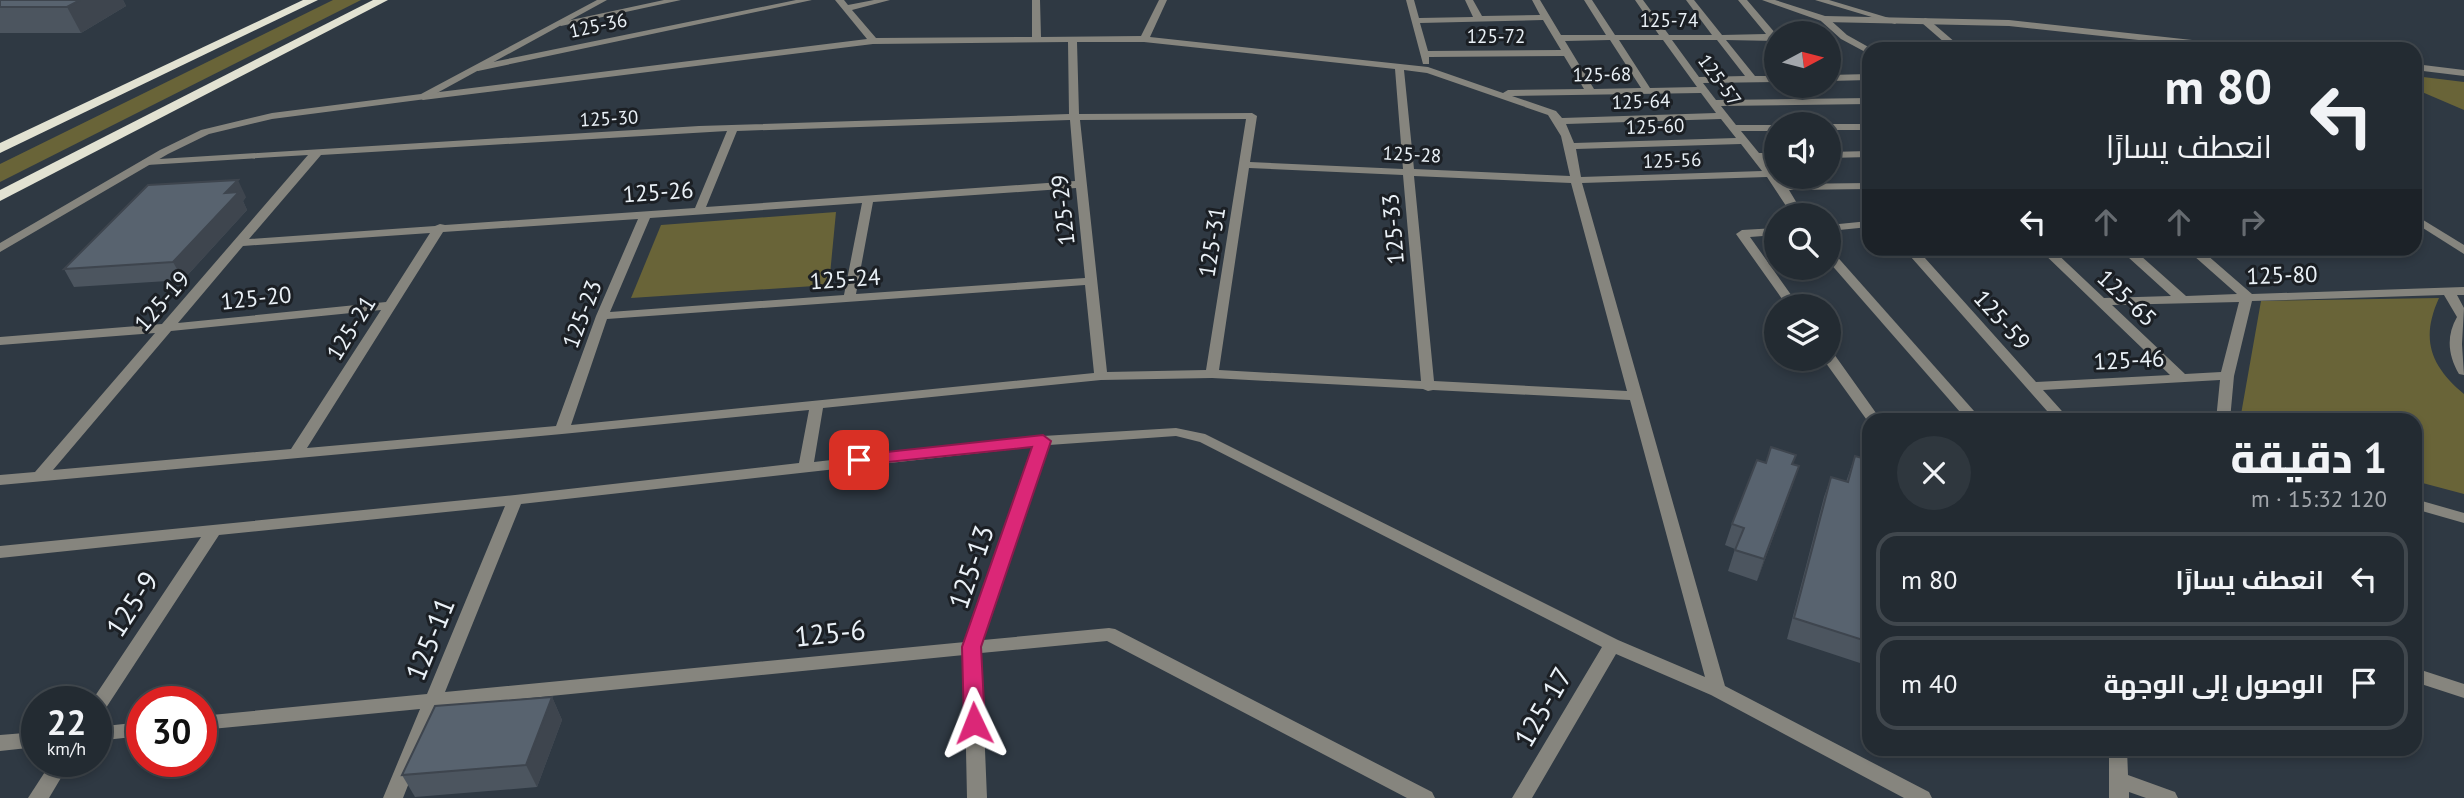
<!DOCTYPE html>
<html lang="ar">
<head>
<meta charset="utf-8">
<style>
  body { margin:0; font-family:"PT Sans",Cairo,sans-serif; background:#2f373e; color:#f1f3f6; direction:rtl; height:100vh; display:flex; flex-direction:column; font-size:26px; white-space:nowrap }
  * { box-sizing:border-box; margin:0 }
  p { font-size:23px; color:#a3a7ac }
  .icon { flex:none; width:38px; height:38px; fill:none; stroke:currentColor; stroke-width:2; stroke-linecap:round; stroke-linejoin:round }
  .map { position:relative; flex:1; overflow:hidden; direction:ltr }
  .drawer { position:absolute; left:1862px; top:413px; width:560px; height:343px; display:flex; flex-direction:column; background:#232b32; border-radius:21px; box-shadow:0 4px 10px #0003,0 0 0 2px #40474d; direction:rtl }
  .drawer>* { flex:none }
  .banner { position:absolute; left:1862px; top:42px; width:560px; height:214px; border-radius:21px; box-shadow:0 4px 10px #0003,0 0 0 2px #40474d; direction:rtl; background:#232b32; color:#f1f3f6; overflow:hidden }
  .needle { width:46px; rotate:83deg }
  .controls { position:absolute; left:1764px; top:21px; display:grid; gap:14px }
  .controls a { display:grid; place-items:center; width:77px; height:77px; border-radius:50%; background:#232b32; box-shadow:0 4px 10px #0003,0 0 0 2px #40474d; font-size:35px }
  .speed { position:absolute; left:21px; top:686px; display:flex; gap:14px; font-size:35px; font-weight:700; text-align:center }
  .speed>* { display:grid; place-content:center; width:91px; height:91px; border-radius:50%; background:#232b32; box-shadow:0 4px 10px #0003,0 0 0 2px #40474d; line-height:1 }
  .speed small { font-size:18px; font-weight:400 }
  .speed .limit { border:10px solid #d22; background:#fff; color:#111 }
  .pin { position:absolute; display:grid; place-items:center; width:60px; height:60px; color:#fff; margin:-30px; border-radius:14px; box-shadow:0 4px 10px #0006 }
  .me { position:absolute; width:77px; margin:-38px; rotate:358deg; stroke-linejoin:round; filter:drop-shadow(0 0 5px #0008) }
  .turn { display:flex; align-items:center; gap:24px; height:147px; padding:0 35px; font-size:32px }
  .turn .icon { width:91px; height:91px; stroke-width:2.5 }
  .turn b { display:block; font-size:49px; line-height:60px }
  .lanes { display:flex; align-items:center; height:66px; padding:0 35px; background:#0003; justify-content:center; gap:35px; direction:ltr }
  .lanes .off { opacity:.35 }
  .round { display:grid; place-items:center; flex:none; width:74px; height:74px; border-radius:37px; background:#2f373e }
  .headline { display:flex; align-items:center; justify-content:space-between; height:119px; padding:0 35px }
  h1 { font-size:42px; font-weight:800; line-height:52px }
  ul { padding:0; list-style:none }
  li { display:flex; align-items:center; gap:21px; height:94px; margin:0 14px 10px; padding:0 21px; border:4px solid #40474d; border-radius:21px }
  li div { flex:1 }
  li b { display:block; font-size:26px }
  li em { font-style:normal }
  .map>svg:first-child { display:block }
  .green { fill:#696438 }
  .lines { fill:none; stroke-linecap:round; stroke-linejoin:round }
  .minor { fill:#86857e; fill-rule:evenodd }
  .tertiary { fill:#86857e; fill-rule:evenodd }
  .trunk { fill:#e2e2d2; fill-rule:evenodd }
  .wall { fill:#4c555f }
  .shaded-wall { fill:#3e454e }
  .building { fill:#58636f; stroke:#3e454e; stroke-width:2 }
  .route { fill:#db2777; stroke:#8e194d; stroke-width:2 }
  .labels { text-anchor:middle; stroke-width:6; stroke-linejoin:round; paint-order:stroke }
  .far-street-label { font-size:19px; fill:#eaf1f7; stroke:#1b1f24 }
  .street-label { font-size:23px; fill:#eaf1f7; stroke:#1b1f24 }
  .near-street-label { font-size:28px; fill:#eaf1f7; stroke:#1b1f24 }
</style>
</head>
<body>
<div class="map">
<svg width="2464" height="798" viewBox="0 0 2464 798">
  <rect width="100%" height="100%" fill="#2f3943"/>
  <g class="green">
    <path d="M333,0H361L0,182V164Z"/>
    <path d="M2415,76L2464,82V110L2415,89Z"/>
    <path d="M836,212L829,285L631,298L661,225Z"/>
    <path d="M2439,298C2420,340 2431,366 2464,394V494L2415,481V420H2240L2261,301Z"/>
  </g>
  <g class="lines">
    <g class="minor">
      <path d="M664,0H681L561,26L557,23Z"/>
      <path d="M796,0H812L478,71L473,68L478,65Z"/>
      <path d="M835,0H844L848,5L874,0H890L852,10L876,38L1032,37V0H1040L1041,37L1141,36L1159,0H1167L1150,37L1428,67L1503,93L1508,90L1584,89L1564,56L1429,57V64H1423L1406,0H1414L1419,18L1473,17L1465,0H1473L1482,16L1540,15L1532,0H1540L1561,35H1606L1584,0H1592L1615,35H1659L1635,0H1643L1669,35H1712L1686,0H1694L1722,35L1766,34L1738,0H1747L1776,34V41L1726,40L1755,76H1776V82L1703,83L1716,100L1869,98V104L1721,106L1736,125H1776V131H1741L1759,153H1776V159H1764L1784,184L1869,183V189L1789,190L1804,215H1792L1767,177L1582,183L1725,686L1929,792L1932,798H1904L1711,695L1616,654L1532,798H1512L1602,647L1200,442L1176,436L1049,445L983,640L1109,628L1115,629L1432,792L1435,798H1407L1107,641L981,653L987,798H967L964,655L439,707L403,798H383L420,709L201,730V716L427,694L505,506L219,535L102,714L96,716V702H91L201,537L0,558V546L515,495L799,463L809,410L562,434L0,485V475L35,472L155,333L0,345V337L162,324L308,155L147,165L142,162L143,160L699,126L1069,114L1068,42L873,44L423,100L418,97L423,94L867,39ZM1543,20L1561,50L1428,51L1420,23ZM1610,40L1641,88L1594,89L1565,41ZM1619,40H1663L1697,87L1650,88ZM1672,40H1717L1745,76L1699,77ZM1077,42H1144L1395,69L1403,169L1250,162L1257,116L1252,113L1079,114ZM1404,70L1427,73L1548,115L1561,136L1570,176L1414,169ZM1701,93L1716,113L1562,118L1556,111L1512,96ZM1246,119L1206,370L1107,372L1080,120ZM1721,119L1736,138L1574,143L1566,124ZM1070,120L1075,181L706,207L737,131ZM727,131L695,208L445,225L440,224L435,226L249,239L321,155ZM1741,144L1762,171L1581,177L1576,149ZM1249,168L1403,175L1421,381L1219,370ZM1414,176L1571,183L1627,391L1434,381ZM1076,188L1085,278L856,294L873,202ZM862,203L844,295L610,312L650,218ZM638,219L596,316L556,426L307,448L443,232ZM430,233L386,302L178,323L243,246ZM1085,285L1094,373L571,425L607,319ZM381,310L291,449L53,470L171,331ZM1212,378L1423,389L1428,391L1433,390L1630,400L1705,677L1618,640L1205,434L1176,428L1043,436L814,462L823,408L1101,380ZM1034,447L965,642L445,692L521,504Z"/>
      <path d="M1815,0H1829L1899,21L1895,24Z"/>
      <path d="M1821,17H1827L1847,35L1872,49H1869V54L1841,39L1821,21Z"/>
      <path d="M1925,18L1928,19L1963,49H1952L1922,23L1921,21Z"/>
      <path d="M1869,74V80L1829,81V75Z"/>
      <path d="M1828,124H1869V130H1829Z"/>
      <path d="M1869,151V157L1829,158V152Z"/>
      <path d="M2415,215L2464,245V254L2415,223Z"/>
      <path d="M1869,221V227L1829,231V225Z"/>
      <path d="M1776,228V235L1750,237L1799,306H1787L1736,234L1742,230Z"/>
      <path d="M1903,248H1916L2036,382L2170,375L2038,248H2051L2104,298L2171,296L2118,248H2132L2186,296L2237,294L2185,248H2199L2252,294L2464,287V295H2457L2464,308L2462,344L2464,375L2459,374C2448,355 2446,336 2457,317L2444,295L2252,301L2234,376L2230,420H2216L2220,380L2043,390L2070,420H2055ZM2239,302L2221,372L2185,374L2112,305Z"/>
      <path d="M1829,251L1833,252L1982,420H1967L1829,262Z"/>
      <path d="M1829,353L1834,354L1881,420H1869V423L1823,359H1829Z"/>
      <path d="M2415,499L2464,513V523L2415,509Z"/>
      <path d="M2415,668L2464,684V698L2415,682Z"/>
      <path d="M142,722V736L96,741V727Z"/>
      <path d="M37,732V747L0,751V735Z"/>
      <path d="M2109,749H2127L2128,775L2175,792L2178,798H2146L2129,792V798H2109Z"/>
      <path d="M52,761H71L49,798H28Z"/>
    </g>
    <g class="tertiary">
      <path d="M597,0H607L426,99L272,119L209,134L168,154L0,252V243L160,150L201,130L272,113L421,94Z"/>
      <path d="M1762,0H1775L1825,16L2009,20L2247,46L2252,49H2222L2009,26L1824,22Z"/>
      <path d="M2415,64L2464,70V76L2415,70Z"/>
    </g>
    <g class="trunk">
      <path d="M303,0H318L0,153V143Z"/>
      <path d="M373,0H388L0,201V190Z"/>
    </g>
  </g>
  <g class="wall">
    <path d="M0,0H123L126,6L81,33H0Z"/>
    <path d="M246,197L243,201L247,210L183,280L74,287L64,269Z"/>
    <path d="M1855,456L1869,460V666L1787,639L1824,497L1831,477L1846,482Z"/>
    <path d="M1766,463L1793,464L1799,466L1757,581L1728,571L1735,549L1725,545L1732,524Z"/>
    <path d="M552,697L562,720L537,787L415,797L402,775Z"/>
  </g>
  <g class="shaded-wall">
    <path d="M80,0H123L126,6L81,33L67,7Z"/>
    <path d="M238,180L246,197L243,201L247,210L183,280L173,262L225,193Z"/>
    <path d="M1799,466L1792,487L1757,581L1764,559Z"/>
    <path d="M552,697L562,720L537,787L526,765Z"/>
  </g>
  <g class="building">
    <path d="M0,0H80L67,7H0Z"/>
    <path d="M238,180L225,193L239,192L173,262L64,269L148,185Z"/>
    <path d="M1771,447L1796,455L1792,464L1799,466L1764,559L1735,550L1744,528L1732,524L1757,460L1766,463Z"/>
    <path d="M1855,456L1869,460V642L1794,618L1831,477L1848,482Z"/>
    <path d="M552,697L526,765L402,775L435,706Z"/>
  </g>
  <path class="route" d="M1043,435L1051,441L981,647L985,723L982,728H967L964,723L962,647L1032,447L859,465L850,460L859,455Z"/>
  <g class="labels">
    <g class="far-street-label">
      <text x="1669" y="27">125-74</text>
      <text transform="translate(598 25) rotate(-12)" y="7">125-36</text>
      <text x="1496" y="43">125-72</text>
      <text transform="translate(1602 74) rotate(-1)" y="7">125-68</text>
      <text transform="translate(1720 80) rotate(54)" y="7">125-57</text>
      <text transform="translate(1641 101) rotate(-2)" y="7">125-64</text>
      <text transform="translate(609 118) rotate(-3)" y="7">125-30</text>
      <text transform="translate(1655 126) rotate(-2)" y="7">125-60</text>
      <text transform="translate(1412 154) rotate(3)" y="7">125-28</text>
      <text transform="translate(1672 160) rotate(-2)" y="7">125-56</text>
    </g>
    <g class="street-label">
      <text transform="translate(658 192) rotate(-4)" y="8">125-26</text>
      <text transform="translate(1063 210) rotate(-96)" y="8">125-29</text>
      <text transform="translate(1393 229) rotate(-95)" y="8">125-33</text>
      <text transform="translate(1212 242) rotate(-81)" y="8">125-31</text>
      <text transform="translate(2282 275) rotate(-2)" y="8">125-80</text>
      <text transform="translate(845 279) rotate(-4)" y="8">125-24</text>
      <text transform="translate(256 298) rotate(-6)" y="8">125-20</text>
      <text transform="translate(2127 298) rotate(43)" y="8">125-65</text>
      <text transform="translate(162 301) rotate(-49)" y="8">125-19</text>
      <text transform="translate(582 314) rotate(-69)" y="8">125-23</text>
      <text transform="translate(2002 320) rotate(48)" y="8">125-59</text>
      <text transform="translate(351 328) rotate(-58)" y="8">125-21</text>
      <text transform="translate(2129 360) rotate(-3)" y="8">125-46</text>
    </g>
    <g class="near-street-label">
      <text transform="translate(971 567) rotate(-71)" y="10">125-13</text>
      <text transform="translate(132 604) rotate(-57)" y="10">125-9</text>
      <text transform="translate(830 633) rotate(-6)" y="10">125-6</text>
      <text transform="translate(430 639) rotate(-68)" y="10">125-11</text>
      <text transform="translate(1543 707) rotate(-60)" y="10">125-17</text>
    </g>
  </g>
</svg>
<div class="controls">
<a><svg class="needle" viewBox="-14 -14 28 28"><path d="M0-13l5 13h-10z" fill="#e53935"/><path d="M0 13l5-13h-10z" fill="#a3a7ac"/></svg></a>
<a><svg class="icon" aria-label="sound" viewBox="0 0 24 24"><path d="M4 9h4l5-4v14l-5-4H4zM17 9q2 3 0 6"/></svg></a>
<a><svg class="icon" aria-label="search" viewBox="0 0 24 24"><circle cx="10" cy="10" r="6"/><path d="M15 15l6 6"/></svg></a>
<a><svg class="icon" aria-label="layers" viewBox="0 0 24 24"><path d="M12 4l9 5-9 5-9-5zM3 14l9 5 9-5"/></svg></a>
</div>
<div class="speed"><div>22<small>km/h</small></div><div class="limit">30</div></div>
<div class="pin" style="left:859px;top:460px;background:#d93025"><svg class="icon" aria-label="arrive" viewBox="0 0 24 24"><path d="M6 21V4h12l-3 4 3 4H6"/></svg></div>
<svg class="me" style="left:974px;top:723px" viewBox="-20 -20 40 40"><path d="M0-17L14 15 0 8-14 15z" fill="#db2777" stroke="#fff" stroke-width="4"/></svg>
<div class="banner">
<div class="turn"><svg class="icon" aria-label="left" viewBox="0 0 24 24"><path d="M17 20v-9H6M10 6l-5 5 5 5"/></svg><div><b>80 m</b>انعطف يسارًا</div></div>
<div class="lanes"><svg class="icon" aria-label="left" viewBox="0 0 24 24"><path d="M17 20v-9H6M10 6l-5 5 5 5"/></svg><svg class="icon off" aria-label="ahead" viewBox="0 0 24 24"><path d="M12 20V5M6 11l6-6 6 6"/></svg><svg class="icon off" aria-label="ahead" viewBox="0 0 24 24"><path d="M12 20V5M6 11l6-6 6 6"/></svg><svg class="icon off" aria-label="right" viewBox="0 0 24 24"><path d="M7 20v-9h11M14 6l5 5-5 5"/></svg></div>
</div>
<section class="drawer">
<div class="headline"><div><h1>1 دقيقة</h1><p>120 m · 15:32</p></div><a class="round"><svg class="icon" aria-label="close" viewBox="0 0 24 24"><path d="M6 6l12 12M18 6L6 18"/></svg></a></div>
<ul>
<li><svg class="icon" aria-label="left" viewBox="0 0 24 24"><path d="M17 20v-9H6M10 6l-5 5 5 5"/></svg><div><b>انعطف يسارًا</b></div><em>80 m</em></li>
<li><svg class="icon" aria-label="arrive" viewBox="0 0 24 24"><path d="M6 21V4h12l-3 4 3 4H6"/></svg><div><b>الوصول إلى الوجهة</b></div><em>40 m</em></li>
</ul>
</section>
</div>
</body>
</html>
